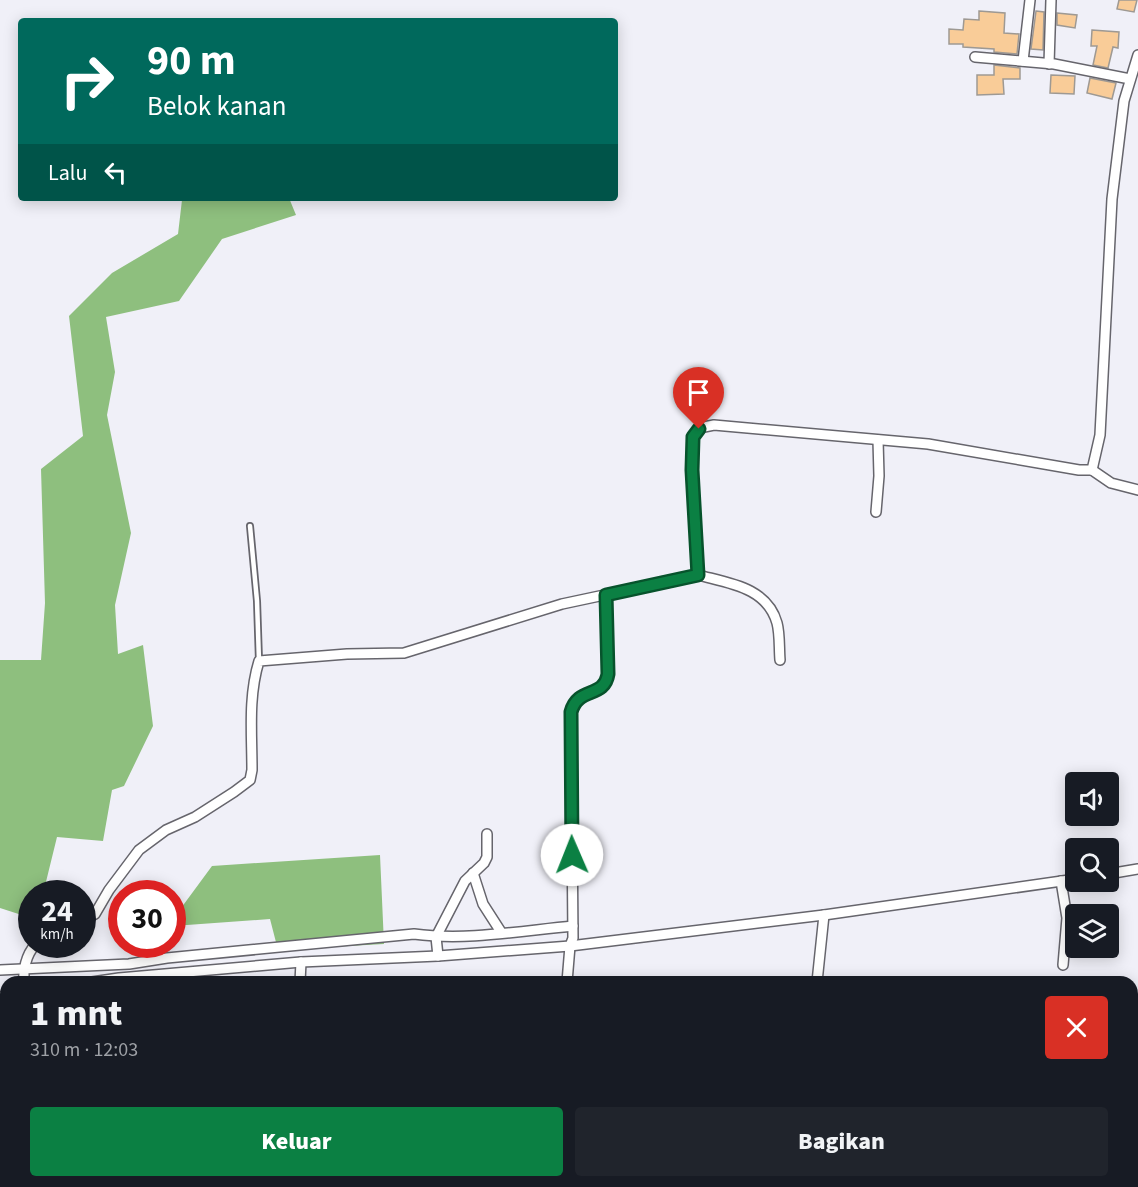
<!DOCTYPE html>
<html lang="id">
<head>
<meta charset="utf-8">
<style>
  body { margin:0; font-family:"Source Sans 3",sans-serif; background:#20242c; color:#f1f3f6; height:100vh; display:flex; flex-direction:column; font-size:22px; white-space:nowrap }
  * { box-sizing:border-box; margin:0 }
  p { font-size:20px; color:#9ea1a6 }
  .icon { flex:none; width:33px; height:33px; fill:none; stroke:currentColor; stroke-width:2; stroke-linecap:round; stroke-linejoin:round }
  .map { position:relative; flex:1; overflow:hidden }
  .side { position:absolute; left:0px; top:976px; width:1138px; height:212px; display:flex; flex-direction:column; background:#171b24; border-radius:18px 18px 0 0; box-shadow:0 3px 15px #0003 }
  .side>* { flex:none }
  .top-card { position:absolute; left:18px; top:18px; width:600px; height:183px; border-radius:6px; box-shadow:0 3px 15px #0003; background:#00695c; color:#fff; overflow:hidden }
  .tools { position:absolute; left:1065px; top:772px; display:grid; gap:12px }
  .tools a { display:grid; place-items:center; width:54px; height:54px; border-radius:6px; background:#171b24; box-shadow:0 3px 15px #0003; font-size:30px }
  .speed { position:absolute; left:18px; top:880px; display:flex; gap:12px; font-size:30px; font-weight:700; text-align:center }
  .speed>* { display:grid; place-content:center; width:78px; height:78px; border-radius:50%; background:#171b24; box-shadow:0 3px 15px #0003; line-height:1 }
  .speed small { font-size:15px; font-weight:400 }
  .speed .limit { border:9px solid #d22; background:#fff; color:#111 }
  .pin { position:absolute; display:grid; place-items:center; width:51px; height:51px; color:#fff; margin:-62px -26px; border-radius:50% 50% 50% 0; rotate:-45deg; box-shadow:0 0 6px #0007 }
  .pin .icon { rotate:45deg }
  .me { position:absolute; width:66px; margin:-33px; rotate:359deg; stroke-linejoin:round; filter:drop-shadow(0 0 4px #0008) }
  .turn { display:flex; align-items:center; gap:21px; height:126px; padding:0 30px; font-size:27px }
  .turn .icon { width:78px; height:78px; stroke-width:2.5 }
  .turn b { display:block; font-size:42px; line-height:51px }
  .then { display:flex; align-items:center; height:57px; padding:0 30px; background:#0003; gap:12px; font-size:22px }
  .round { display:grid; place-items:center; flex:none; width:63px; height:63px; border-radius:6px; background:#20242c }
  .overview { display:flex; align-items:center; justify-content:space-between; height:102px; padding:0 30px }
  h1 { font-size:36px; font-weight:800; line-height:45px }
  .primary-button { display:flex; gap:12px; margin-top:auto; padding:12px 30px }
  .primary-button a { flex:1; height:69px; border-radius:6px; background:#0b8043; color:#fff; font-size:24px; font-weight:800; line-height:69px; text-align:center }
  .primary-button a+a { background:#20242c; color:#f1f3f6 }
  .map>svg:first-child { display:block }
  .forest { fill:#8ebf7e }
  .building { fill:#f9cc98; stroke:#9e9993; stroke-width:1.5 }
  .lines { fill:none; stroke-linecap:round; stroke-linejoin:round }
  .lane-casing { stroke:#66656c; stroke-width:8 }
  .street-casing { stroke:#66656c; stroke-width:12 }
  .lane { stroke:#fff; stroke-width:4.5 }
  .street { stroke:#fff; stroke-width:9 }
  .route-casing { stroke:#07532c; stroke-width:15 }
  .route { stroke:#0b8043; stroke-width:10 }
</style>
</head>
<body>
<div class="map">
<svg width="1138" height="1187" viewBox="0 0 1138 1187">
  <rect width="100%" height="100%" fill="#f0f0f8"/>
  <g class="forest">
    <path d="M192,198H289L296,215L222,239L179,301L106,317L115,372L107,415L131,533L115,605L118,654L143,645L153,726L124,786L112,790L103,841L57,837L43,894H32L31,918L0,908V660H41L45,603L41,469L83,436L69,316L112,273L178,234L182,200Z"/>
    <path d="M380,855L384,944L278,950L270,919L173,926V919L212,866Z"/>
    <path d="M6,1178V1182H241V1187H5Z"/>
  </g>
  <g class="building">
    <path d="M1119,0H1137L1134,12L1117,9Z"/>
    <path d="M979,11L1005,13L1004,33L1019,34L1017,54L994,52V49L963,47V44H949V29L963,30L964,19L979,20Z"/>
    <path d="M1036,11L1044,12L1043,50L1031,49Z"/>
    <path d="M1057,13L1077,15L1075,28L1057,25Z"/>
    <path d="M1092,30L1119,32L1118,48L1113,47L1108,68L1093,65L1097,46H1091Z"/>
    <path d="M994,65L1020,68V79H1003L1004,94L977,95V75H994Z"/>
    <path d="M1051,75L1075,76L1074,94L1050,93Z"/>
    <path d="M1090,78L1116,83L1112,99L1087,93Z"/>
  </g>
  <g class="lines">
    <defs>
      <path id="lane" d="M250,526L257,601L259,661"/>
      <g id="street">
        <path d="M975,57L1054,64L1130,79"/>
        <path d="M1023,61L1030,0"/>
        <path d="M1049,64L1051,0"/>
        <path d="M1092,470L1111,483L1138,490"/>
        <path d="M876,512L879,476L878,440"/>
        <path d="M698,575C728,583 767,587 777,623C780,634 779,648 780,660"/>
        <path d="M473,873L483,904L501,932"/>
        <path d="M1108,874L1138,869"/>
        <path d="M1061,881L1067,918L1063,965"/>
        <path d="M82,921L95,914L109,890L139,850L166,830L195,817L234,792L250,780L252,770C252,734 248,697 259,661L347,654L404,653L562,604L698,575L692,470L693,437L699,428L714,425L928,444L1079,470H1092L1100,435L1112,199L1124,101L1138,55"/>
        <path d="M438,956L436,937L465,881L484,863L487,857V834"/>
        <path d="M0,970L129,964L167,958L414,934C466,941 520,931 573,926"/>
        <path d="M24,982C23,970 26,955 35,945"/>
        <path d="M92,982L119,978L301,962L438,956L570,946L824,915L1076,879"/>
        <path d="M300,982L301,962"/>
        <path d="M567,982L570,946L573,938L571,712C577,687 604,697 608,674L606,595"/>
        <path d="M817,982L824,915"/>
        <path d="M0,997L6,996"/>
        <path d="M0,1081L6,1062"/>
        <path d="M431,1187L432,1182"/>
        <path d="M611,1187L613,1182"/>
        <path d="M788,1187V1182"/>
      </g>
    </defs>
    <use href="#lane" class="lane-casing"/>
    <use href="#street" class="street-casing"/>
    <use href="#lane" class="lane"/>
    <use href="#street" class="street"/>
  </g>
  <g class="lines">
    <defs>
      <path id="route" d="M572,855L571,712C578,686 604,699 608,674L606,595L698,575L692,470L693,437L699,429"/>
    </defs>
    <use href="#route" class="route-casing"/>
    <use href="#route" class="route"/>
  </g>
</svg>
<div class="tools">
<a><svg class="icon" aria-label="sound" viewBox="0 0 24 24"><path d="M4 9h4l5-4v14l-5-4H4zM17 9q2 3 0 6"/></svg></a>
<a><svg class="icon" aria-label="search" viewBox="0 0 24 24"><circle cx="10" cy="10" r="6"/><path d="M15 15l6 6"/></svg></a>
<a><svg class="icon" aria-label="layers" viewBox="0 0 24 24"><path d="M12 4l9 5-9 5-9-5zM3 14l9 5 9-5"/></svg></a>
</div>
<div class="speed"><div>24<small>km/h</small></div><div class="limit">30</div></div>
<div class="pin" style="left:699px;top:429px;background:#d93025"><svg class="icon" aria-label="arrive" viewBox="0 0 24 24"><path d="M6 21V4h12l-3 4 3 4H6"/></svg></div>
<svg class="me" style="left:572px;top:855px" viewBox="-20 -20 40 40"><circle r="19" fill="#fff"/><path d="M0-13L10 11 0 6-10 11z" fill="#0b8043"/></svg>
<div class="top-card">
<div class="turn"><svg class="icon" aria-label="right" viewBox="0 0 24 24"><path d="M7 20v-9h11M14 6l5 5-5 5"/></svg><div><b>90 m</b>Belok kanan</div></div>
<div class="then">Lalu<svg class="icon" aria-label="left" viewBox="0 0 24 24"><path d="M17 20v-9H6M10 6l-5 5 5 5"/></svg></div>
</div>
<section class="side">
<div class="overview"><div><h1>1 mnt</h1><p>310 m · 12:03</p></div><a class="round" style="background:#d93025;color:#fff"><svg class="icon" aria-label="close" viewBox="0 0 24 24"><path d="M6 6l12 12M18 6L6 18"/></svg></a></div>
<div class="primary-button"><a>Keluar</a><a>Bagikan</a></div>
</section>
</div>
</body>
</html>
